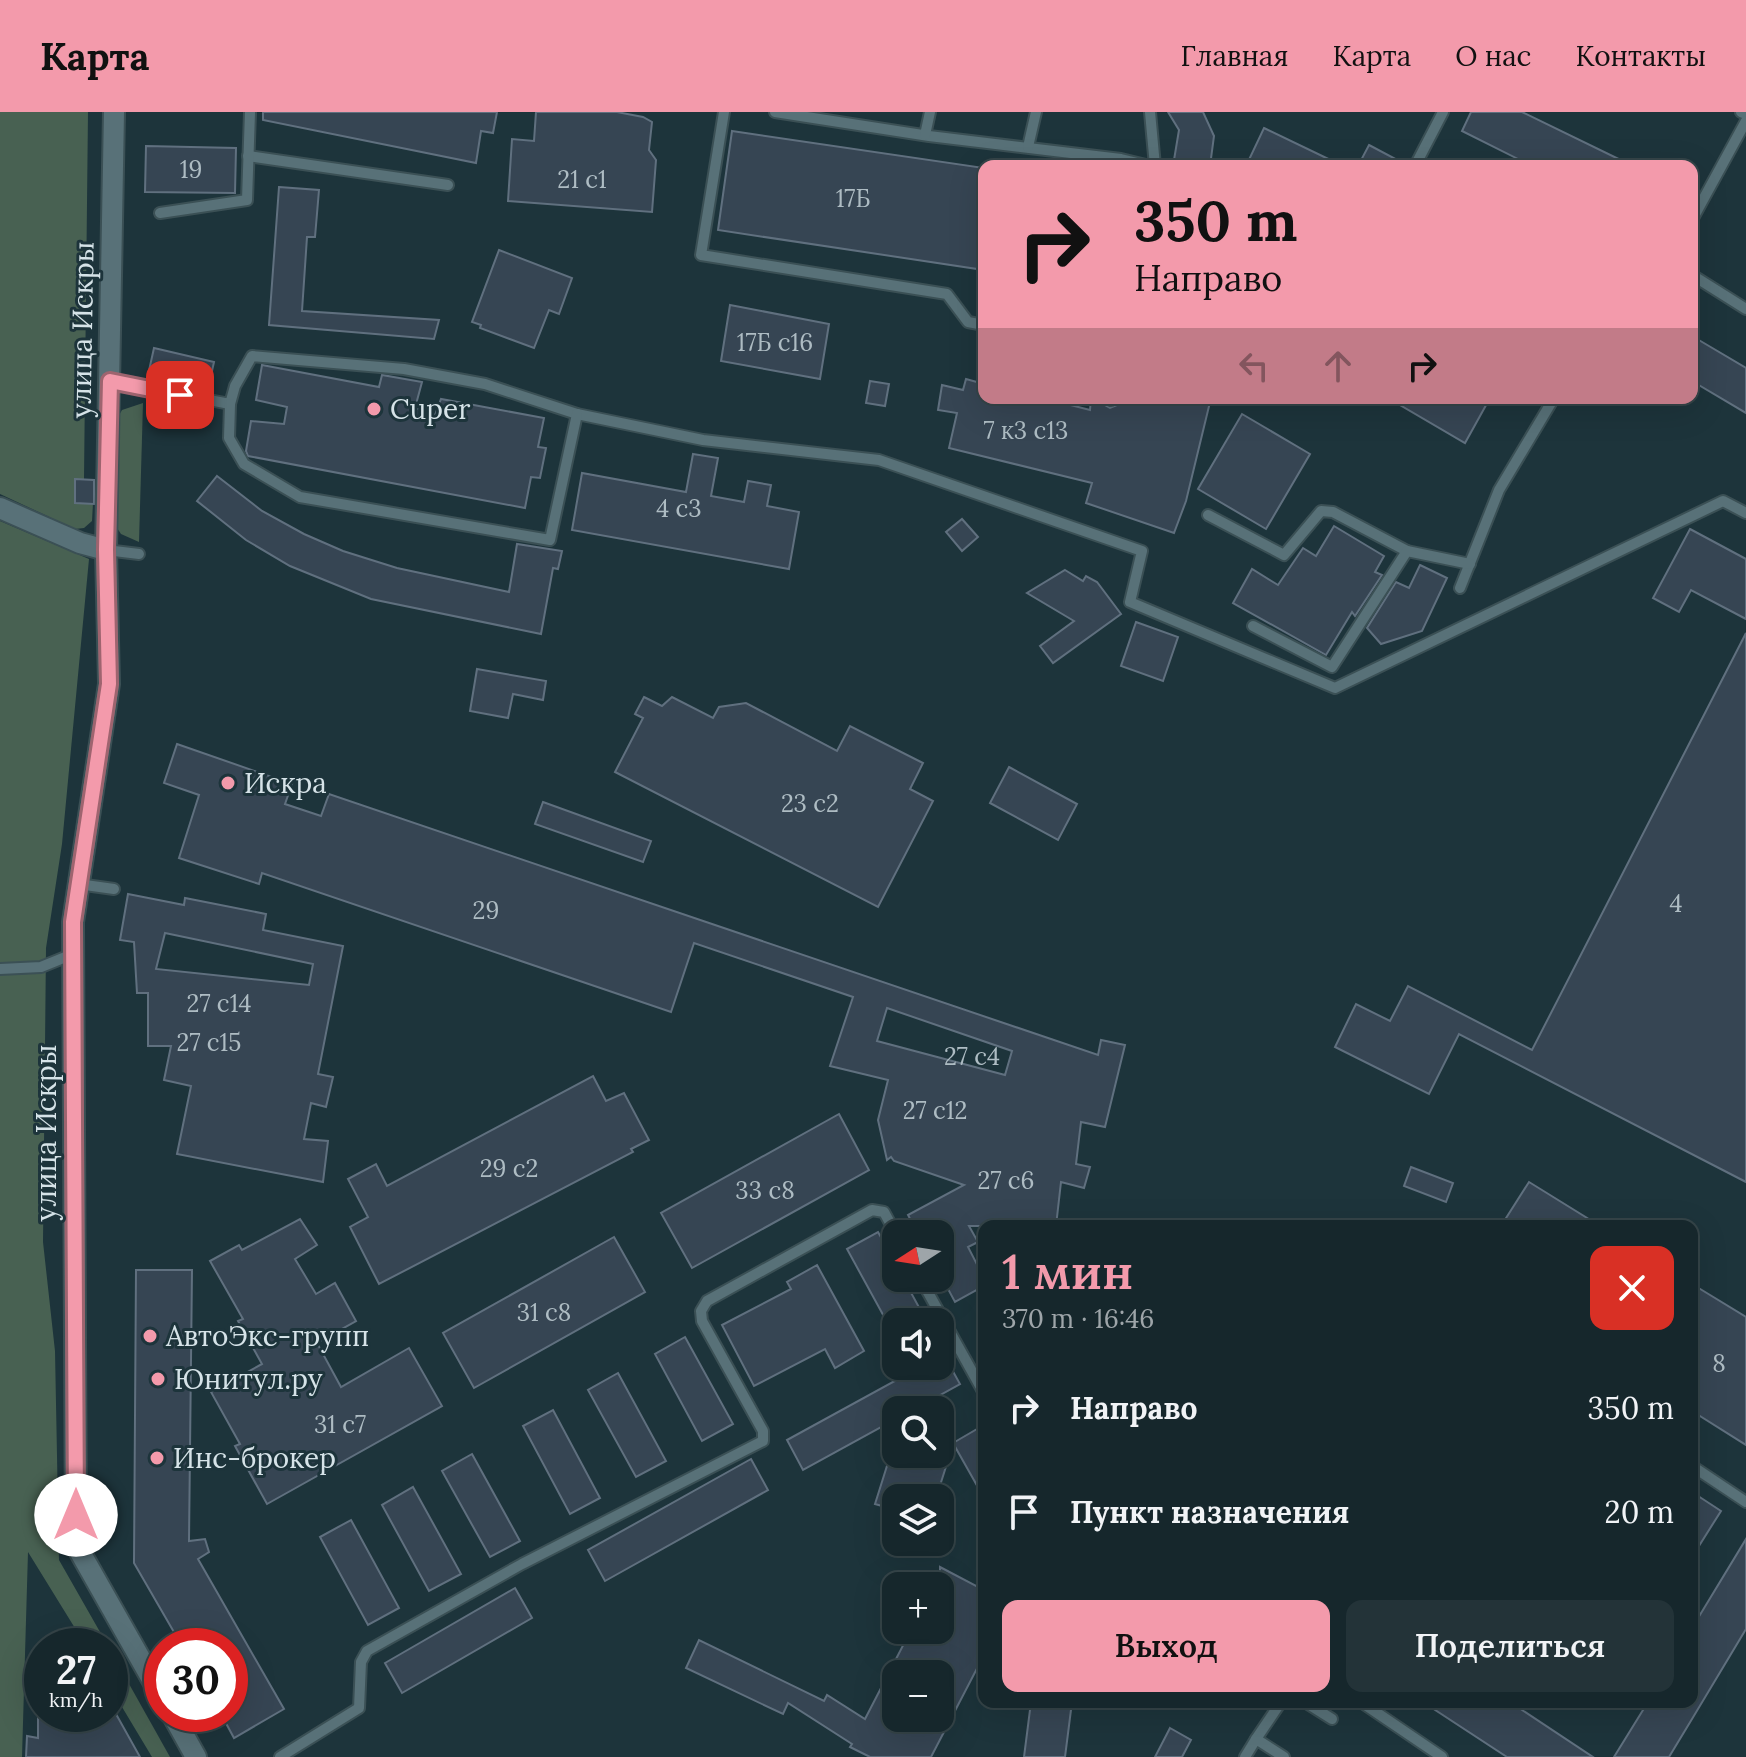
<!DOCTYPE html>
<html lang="ru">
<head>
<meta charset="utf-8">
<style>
  body { margin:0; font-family:Lora,serif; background:#233338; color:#f1f3f6; height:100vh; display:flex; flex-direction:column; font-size:30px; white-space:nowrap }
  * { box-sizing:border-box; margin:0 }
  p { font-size:26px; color:#9ea5a9 }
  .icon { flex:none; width:44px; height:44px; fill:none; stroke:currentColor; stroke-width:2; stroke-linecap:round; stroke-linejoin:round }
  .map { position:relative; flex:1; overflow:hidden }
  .details { position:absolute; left:978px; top:1108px; width:720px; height:488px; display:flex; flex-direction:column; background:#16272c; border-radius:16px; box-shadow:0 8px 32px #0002,0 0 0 2px #354448 }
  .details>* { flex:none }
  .banner { position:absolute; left:978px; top:48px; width:720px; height:244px; border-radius:16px; box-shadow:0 8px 32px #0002,0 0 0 2px #354448; background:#f39aab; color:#111; overflow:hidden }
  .needle { width:52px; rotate:258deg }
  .tools { position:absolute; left:882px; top:1108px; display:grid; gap:16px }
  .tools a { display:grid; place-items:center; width:72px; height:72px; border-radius:16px; background:#16272c; box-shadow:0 8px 32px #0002,0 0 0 2px #354448; font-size:40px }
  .speed { position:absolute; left:24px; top:1516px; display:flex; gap:16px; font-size:40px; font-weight:700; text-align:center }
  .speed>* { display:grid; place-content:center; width:104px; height:104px; border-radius:50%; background:#16272c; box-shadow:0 8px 32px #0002,0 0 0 2px #354448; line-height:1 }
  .speed small { font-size:20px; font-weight:400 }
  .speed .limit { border:12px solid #d22; background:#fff; color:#111 }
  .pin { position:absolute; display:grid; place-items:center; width:68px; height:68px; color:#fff; margin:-34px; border-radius:16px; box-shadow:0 4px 12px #0006 }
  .me { position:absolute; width:88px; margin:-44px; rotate:0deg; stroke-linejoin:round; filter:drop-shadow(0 0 6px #0008) }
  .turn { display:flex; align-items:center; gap:28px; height:168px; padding:0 24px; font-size:36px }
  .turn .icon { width:104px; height:104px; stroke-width:2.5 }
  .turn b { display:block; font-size:56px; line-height:68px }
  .lanes { display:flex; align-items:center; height:76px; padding:0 24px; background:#0003; justify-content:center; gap:40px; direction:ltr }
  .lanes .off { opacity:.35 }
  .round { display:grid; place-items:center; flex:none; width:84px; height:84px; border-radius:16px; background:#233338 }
  .head { display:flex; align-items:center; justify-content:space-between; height:136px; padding:0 24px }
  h1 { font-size:48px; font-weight:600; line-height:60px; color:#f39aab }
  .cta { display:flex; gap:16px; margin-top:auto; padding:16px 24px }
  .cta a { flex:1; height:92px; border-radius:16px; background:#f39aab; color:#111; font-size:32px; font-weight:600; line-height:92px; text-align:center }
  .cta a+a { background:#233338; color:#f1f3f6 }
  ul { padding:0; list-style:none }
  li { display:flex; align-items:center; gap:24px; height:104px; padding:0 24px }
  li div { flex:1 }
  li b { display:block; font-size:30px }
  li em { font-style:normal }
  header { display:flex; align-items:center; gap:48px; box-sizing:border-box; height:112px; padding:0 40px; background:#f39aab; color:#111 }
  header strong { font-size:38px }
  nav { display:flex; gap:44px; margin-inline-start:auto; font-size:28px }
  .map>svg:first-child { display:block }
  .green { fill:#486152 }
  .building { fill:#364553; stroke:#60707f; stroke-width:2; fill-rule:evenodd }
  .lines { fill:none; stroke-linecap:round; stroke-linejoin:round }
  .service-casing { stroke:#3b5055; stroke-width:14 }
  .minor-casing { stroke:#3b5055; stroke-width:24 }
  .service { stroke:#587178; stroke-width:10 }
  .minor { stroke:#587178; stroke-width:20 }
  .route-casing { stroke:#9e646f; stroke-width:20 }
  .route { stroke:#f39aab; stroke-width:14 }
  .poi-dot { fill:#f39aab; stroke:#1d343b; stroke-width:3 }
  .labels { text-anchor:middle; stroke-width:6; stroke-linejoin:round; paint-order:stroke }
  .number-label { font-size:24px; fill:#aebcc3 }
  .street-label { font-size:28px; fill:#d6e3e8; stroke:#1d343b }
  .poi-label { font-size:28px; fill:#d6e3e8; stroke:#1d343b; text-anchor:start }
</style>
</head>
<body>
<header>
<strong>Карта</strong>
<nav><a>Главная</a><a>Карта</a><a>О нас</a><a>Контакты</a></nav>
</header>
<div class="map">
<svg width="1746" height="1645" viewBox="0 0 1746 1645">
  <rect width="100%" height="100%" fill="#1d343b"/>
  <g class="green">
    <path d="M0,0H88L84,367H75V390L93,391L92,409L84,416L75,417L0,382Z"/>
    <path d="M143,291L139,430L121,422L115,413L114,313L122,298Z"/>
    <path d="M0,409L89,447L62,732L46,836L43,1130L55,1239L59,1448L108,1534H86L28,1440L22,1645H0Z"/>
    <path d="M110,1538L170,1645H152L110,1575Z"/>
  </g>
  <g class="building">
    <path d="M263,0H497L493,21L481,19L476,51L263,8Z"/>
    <path d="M536,0H617L643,5L652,10L649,38L656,48L652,100L508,89L512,27L534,29Z"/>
    <path d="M1168,0H1203L1214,24L1210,54H1173L1179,18Z"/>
    <path d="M1471,0H1522L1633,54H1532L1462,19Z"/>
    <path d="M1264,16L1343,54H1246Z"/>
    <path d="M732,19L984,56V158L718,118Z"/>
    <path d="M1369,33L1407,53V54H1358Z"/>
    <path d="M146,34L236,36L235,81L145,80Z"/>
    <path d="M279,75L319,78L315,125H307L302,199L439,208L434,227L269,213Z"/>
    <path d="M499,138L572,166L559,202L549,198L534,236L480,216L481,213L472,210Z"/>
    <path d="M730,193L829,212L820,267L721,249Z"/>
    <path d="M1692,224L1746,256V301L1692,269Z"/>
    <path d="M154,236L214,250L208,277L148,263Z"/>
    <path d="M262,253L379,275L382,263L422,270L415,296L435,303L441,287L544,306L538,335L546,336L540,366L531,365L525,396L248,344L246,339L251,309L284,312L287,295L256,288Z"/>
    <path d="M966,267L984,272V286H1043L1090,298L1091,286H1103L1105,293L1110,296L1117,293L1119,286H1211L1186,389L1174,421L1086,391L1092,371L949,336L957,301L938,298L942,273L963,278Z"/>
    <path d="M870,269L889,272L885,294L866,291Z"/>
    <path d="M1388,286H1490L1465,331Z"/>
    <path d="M1242,302L1310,342L1266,417L1198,377Z"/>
    <path d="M693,342L718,346L711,384L744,390L748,369L771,373L767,394L799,400L789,457L572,418L582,361L686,380Z"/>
    <path d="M217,364L262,399L304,422L343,439L397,456L509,480L517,432L562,439L558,457L553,456L541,522L371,487L290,454L246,428L197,389Z"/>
    <path d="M75,367L94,368V392L75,391Z"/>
    <path d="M962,407L978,425L962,439L946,420Z"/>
    <path d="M1334,414L1384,444L1375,460L1382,463L1355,504L1352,500L1326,543L1233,491L1252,457L1278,473L1303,436L1316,444Z"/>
    <path d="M1690,417L1746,447V507L1691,478L1679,500L1653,486Z"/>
    <path d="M1420,453L1447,466L1422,519L1381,532L1367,516L1396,470L1409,476Z"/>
    <path d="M1065,458L1083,469L1086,464L1097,470L1121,502L1053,551L1040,534L1074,509L1027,481Z"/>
    <path d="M1136,510L1178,525L1163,569L1121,554Z"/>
    <path d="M1746,521V1070L1459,922L1429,982L1335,935L1356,892L1390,909L1408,874L1532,938Z"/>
    <path d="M477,557L546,569L543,588L513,582L508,606L470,599Z"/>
    <path d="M644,585L662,594L672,585L713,606L719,595L746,591L837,639L850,614L923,651L910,677L933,689L878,795L615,660L643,606L635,602Z"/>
    <path d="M177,632L292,672L285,692L321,704L329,682L1098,943L1101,928L1125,933L1105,1015L1081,1010L1076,1052L1090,1055L1084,1076L1061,1070L1056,1114H969L978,1130L968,1135L984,1166V1174L955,1190L940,1162V1122H918L908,1103L964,1073L894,1049L891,1045L887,1048L878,1008L888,968L830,954L853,885L694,831L671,900L262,761L259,772L179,746L199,683L164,671ZM887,896L1012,939L1005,963L877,929Z"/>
    <path d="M1009,655L1077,692L1058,728L990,691Z"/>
    <path d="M543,690L651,729L643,750L535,712Z"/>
    <path d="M128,782L184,793L185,786L266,802L263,818L343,834L318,962L333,965L326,995L311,991L304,1027L328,1029L323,1070L177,1042L191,974L164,968L171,934H148V881H137L134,830L120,828ZM165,821L313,852L309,873L156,857Z"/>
    <path d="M593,964L606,989L624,981L649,1028L631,1037L633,1040L379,1172L350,1115L368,1105L348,1067L376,1052L387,1074Z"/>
    <path d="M839,1002L869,1058L692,1156L661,1101Z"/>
    <path d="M1411,1055L1453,1071L1446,1090L1404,1074Z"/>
    <path d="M1529,1070L1600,1114H1501Z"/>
    <path d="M300,1107L317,1133L295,1147L316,1182L335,1171L356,1209L317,1231L341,1275L409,1236L442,1294L267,1392L235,1334L240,1332L211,1280L262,1252L238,1209L243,1207L210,1149L239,1133L242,1138Z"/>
    <path d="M878,1120L896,1152V1166H903L927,1210H887L847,1137Z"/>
    <path d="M614,1125L645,1180L474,1276L443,1221Z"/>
    <path d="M817,1153L864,1239L835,1256L825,1237L754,1274L722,1213L791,1177L787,1170Z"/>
    <path d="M136,1158H192L189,1429L205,1427L209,1440L198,1447L284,1597L234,1626L221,1602H230V1534H182L134,1451Z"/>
    <path d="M1692,1172L1746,1205V1333L1692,1299Z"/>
    <path d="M685,1225L733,1312L702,1329L655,1242Z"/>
    <path d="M922,1254H950L960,1272L913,1298H896V1307L803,1358L787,1328Z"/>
    <path d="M618,1261L666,1349L636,1365L588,1278Z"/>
    <path d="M553,1298L600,1386L570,1402L523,1314Z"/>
    <path d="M984,1313V1386L953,1331Z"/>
    <path d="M892,1338L896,1339V1342H950L936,1386H896V1398L875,1392Z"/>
    <path d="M472,1342L520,1429L490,1445L442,1359Z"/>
    <path d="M751,1347L768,1378L605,1469L588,1438Z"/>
    <path d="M413,1375L461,1462L429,1479L382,1393Z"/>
    <path d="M1692,1380L1721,1399L1692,1445Z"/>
    <path d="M351,1408L399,1496L368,1513L320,1425Z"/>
    <path d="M1746,1427V1517L1692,1607L1669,1645H1614L1648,1590H1692V1516Z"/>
    <path d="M940,1455L984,1478V1543L931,1645H870L850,1635L852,1632L788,1591L783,1602L686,1556L699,1528L824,1589L827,1583L865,1607L911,1518H940ZM896,1562H940V1606H896Z"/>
    <path d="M515,1476L532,1506L402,1581L385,1551Z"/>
    <path d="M1031,1590H1072L1065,1645H1024Z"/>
    <path d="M1423,1590H1510L1593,1645H1507Z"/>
    <path d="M38,1602H116L140,1645H26L27,1624L38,1626Z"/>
    <path d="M1170,1616L1191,1628L1182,1645H1155Z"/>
  </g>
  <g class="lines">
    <defs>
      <g id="service">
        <path d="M724,0L701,143L947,182L968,210L984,213"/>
        <path d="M775,0L929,24L1121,47L1150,54"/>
        <path d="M1150,0L1155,54"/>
        <path d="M1741,0L1746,2"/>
        <path d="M925,23L930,0"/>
        <path d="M1028,35L1036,0"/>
        <path d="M248,44L448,73"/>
        <path d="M1415,54L1443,0"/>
        <path d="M160,101L247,88L250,0"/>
        <path d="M1692,108L1746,9"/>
        <path d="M1692,163L1746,197"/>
        <path d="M110,269L230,292L235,274L252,244L404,257L485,272L577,302L703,328L879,348L1142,439L1130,490L1335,576L1723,389L1746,401"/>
        <path d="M1111,288V286"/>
        <path d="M230,292L229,326L244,352L300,385L550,428L577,302"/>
        <path d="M1208,403L1284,443L1321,399L1333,400L1407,439"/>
        <path d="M106,438L139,442"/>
        <path d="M1460,476L1499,378L1554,286"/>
        <path d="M1253,514L1332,555L1407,439L1470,452"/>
        <path d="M78,772L114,777"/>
        <path d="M0,857L41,855L73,842"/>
        <path d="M920,1166L984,1281"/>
        <path d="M1692,1354L1746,1390"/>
        <path d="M1305,1590L1332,1607"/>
        <path d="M1361,1590L1442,1645"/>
        <path d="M1256,1627L1281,1590"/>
        <path d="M280,1645L359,1596L361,1550L367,1539L522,1452L763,1329V1319L702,1209L701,1199L707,1189L872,1098L884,1100L896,1122"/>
        <path d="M1245,1645L1256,1627L1284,1645"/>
      </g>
      <g id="minor">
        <path d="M0,396L80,431L106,438L114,0"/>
        <path d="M106,438L109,572L73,810L76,1433L162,1585"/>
        <path d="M172,1602L196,1645"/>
      </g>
    </defs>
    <use href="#service" class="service-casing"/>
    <use href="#minor" class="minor-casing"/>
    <use href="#service" class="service"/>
    <use href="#minor" class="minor"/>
  </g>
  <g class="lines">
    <defs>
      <path id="route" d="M76,1403L73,810L109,572L106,438L110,269L180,283"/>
    </defs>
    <use href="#route" class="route-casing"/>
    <use href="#route" class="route"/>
  </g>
  <g class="poi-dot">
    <circle cx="374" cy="297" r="8"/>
    <circle cx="228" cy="671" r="8"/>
    <circle cx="150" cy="1224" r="8"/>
    <circle cx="158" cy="1267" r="8"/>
    <circle cx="157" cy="1346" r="8"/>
  </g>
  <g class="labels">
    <g class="number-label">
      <text x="191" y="66">19</text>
      <text x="582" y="76">21 с1</text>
      <text x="853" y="95">17Б</text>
      <text x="775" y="239">17Б с16</text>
      <text x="1026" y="327">7 к3 с13</text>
      <text x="679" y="405">4 с3</text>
      <text x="810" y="700">23 с2</text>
      <text x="1676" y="800">4</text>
      <text x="486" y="807">29</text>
      <text x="219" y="900">27 c14</text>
      <text x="209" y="939">27 с15</text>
      <text x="972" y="953">27 с4</text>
      <text x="935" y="1007">27 с12</text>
      <text x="509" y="1065">29 с2</text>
      <text x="1006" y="1077">27 с6</text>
      <text x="765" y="1087">33 с8</text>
      <text x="544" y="1209">31 с8</text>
      <text x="1719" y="1260">8</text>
      <text x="340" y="1321">31 с7</text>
    </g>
    <g class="street-label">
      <text transform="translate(82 218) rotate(-89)" y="10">улица Искры</text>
      <text transform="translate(46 1021) rotate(-90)" y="10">улица Искры</text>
    </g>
    <g class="poi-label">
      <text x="390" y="307">Cuper</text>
      <text x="244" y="681">Искра</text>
      <text x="166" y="1234">АвтоЭкс-групп</text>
      <text x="174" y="1277">Юнитул.ру</text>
      <text x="173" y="1356">Инс-брокер</text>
    </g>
  </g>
</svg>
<div class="tools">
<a><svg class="needle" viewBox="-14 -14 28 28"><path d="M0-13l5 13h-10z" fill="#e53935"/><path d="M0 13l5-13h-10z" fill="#9ea5a9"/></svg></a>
<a><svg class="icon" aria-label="sound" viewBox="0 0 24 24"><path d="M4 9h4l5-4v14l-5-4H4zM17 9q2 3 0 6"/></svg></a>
<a><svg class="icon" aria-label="search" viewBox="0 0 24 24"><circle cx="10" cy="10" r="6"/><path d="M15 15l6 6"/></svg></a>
<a><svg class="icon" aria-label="layers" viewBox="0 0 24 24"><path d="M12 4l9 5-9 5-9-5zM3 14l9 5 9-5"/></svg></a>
<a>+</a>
<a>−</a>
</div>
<div class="speed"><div>27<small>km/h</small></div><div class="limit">30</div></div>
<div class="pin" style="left:180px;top:283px;background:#d93025"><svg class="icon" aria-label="arrive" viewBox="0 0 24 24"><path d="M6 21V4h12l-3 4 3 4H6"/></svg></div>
<svg class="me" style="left:76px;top:1403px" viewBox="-20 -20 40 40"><circle r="19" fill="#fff"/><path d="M0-13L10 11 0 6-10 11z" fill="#f39aab"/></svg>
<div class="banner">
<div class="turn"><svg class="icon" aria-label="right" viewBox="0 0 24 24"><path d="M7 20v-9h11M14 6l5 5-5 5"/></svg><div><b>350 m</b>Направо</div></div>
<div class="lanes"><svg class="icon off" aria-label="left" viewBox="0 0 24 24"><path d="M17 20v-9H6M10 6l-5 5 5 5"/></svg><svg class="icon off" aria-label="ahead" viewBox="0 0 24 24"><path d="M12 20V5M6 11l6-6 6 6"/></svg><svg class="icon" aria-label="right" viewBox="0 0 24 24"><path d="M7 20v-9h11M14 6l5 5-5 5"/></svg></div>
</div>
<section class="details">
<div class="head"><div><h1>1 мин</h1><p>370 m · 16:46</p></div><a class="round" style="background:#d93025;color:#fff"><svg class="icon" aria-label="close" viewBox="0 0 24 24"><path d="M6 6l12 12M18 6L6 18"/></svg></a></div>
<ul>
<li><svg class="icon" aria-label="right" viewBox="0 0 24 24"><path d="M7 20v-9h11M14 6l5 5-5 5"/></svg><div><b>Направо</b></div><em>350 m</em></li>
<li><svg class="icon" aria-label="arrive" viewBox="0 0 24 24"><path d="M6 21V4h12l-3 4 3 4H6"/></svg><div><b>Пункт назначения</b></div><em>20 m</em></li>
</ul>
<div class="cta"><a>Выход</a><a>Поделиться</a></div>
</section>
</div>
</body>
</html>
